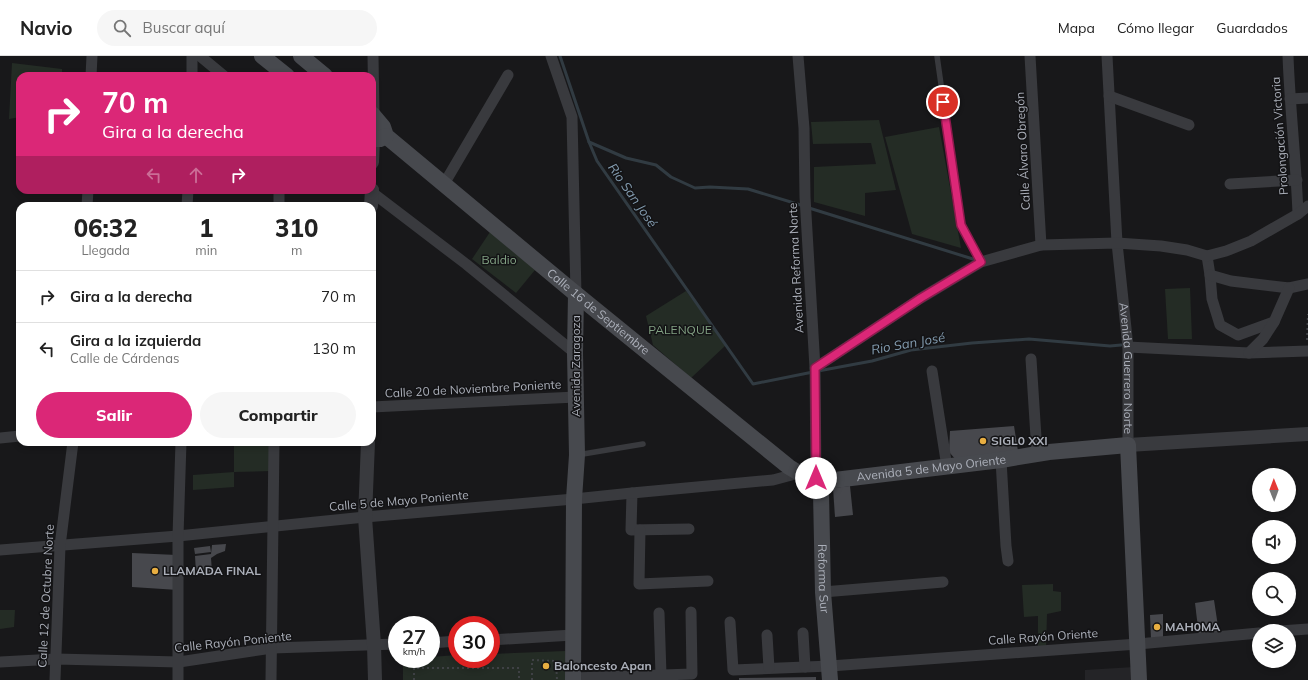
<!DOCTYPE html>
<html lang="es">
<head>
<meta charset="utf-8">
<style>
  body { margin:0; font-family:Mulish,sans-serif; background:#f6f6f6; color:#222; height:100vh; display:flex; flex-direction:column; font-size:15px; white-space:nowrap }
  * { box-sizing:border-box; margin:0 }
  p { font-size:13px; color:#767676 }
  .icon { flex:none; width:22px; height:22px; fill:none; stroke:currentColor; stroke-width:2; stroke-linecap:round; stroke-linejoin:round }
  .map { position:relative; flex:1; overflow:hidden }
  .details { position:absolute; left:16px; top:146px; width:360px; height:244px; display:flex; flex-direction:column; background:#fff; border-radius:12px; box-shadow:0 2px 6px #0003 }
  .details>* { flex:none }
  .top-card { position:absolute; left:16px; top:16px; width:360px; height:122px; border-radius:12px; box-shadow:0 2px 6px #0003; background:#db2777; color:#fff; overflow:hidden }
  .needle { width:26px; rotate:359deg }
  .buttons { position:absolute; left:1252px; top:412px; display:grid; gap:8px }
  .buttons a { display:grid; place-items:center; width:44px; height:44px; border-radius:50%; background:#fff; box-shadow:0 2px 6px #0003; font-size:20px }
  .speed { position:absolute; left:388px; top:560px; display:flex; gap:8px; font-size:20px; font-weight:700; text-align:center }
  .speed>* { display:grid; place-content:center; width:52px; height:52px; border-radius:50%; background:#fff; box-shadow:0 2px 6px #0003; line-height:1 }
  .speed small { font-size:10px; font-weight:400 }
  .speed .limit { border:6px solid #d22; background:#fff; color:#111 }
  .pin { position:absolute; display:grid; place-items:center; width:34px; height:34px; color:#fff; margin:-17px; border:2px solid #fff; border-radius:50%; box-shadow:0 1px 4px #0007 }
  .me { position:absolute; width:44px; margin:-22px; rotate:0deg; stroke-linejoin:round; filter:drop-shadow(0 0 3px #0008) }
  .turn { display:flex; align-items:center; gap:14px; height:84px; padding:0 20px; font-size:18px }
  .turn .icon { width:52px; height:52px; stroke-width:2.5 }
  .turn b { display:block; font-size:28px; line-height:34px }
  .lanes { display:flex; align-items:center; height:38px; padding:0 20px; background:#0003; justify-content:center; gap:20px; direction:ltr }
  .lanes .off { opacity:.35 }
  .eta { display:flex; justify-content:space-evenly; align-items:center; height:68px; text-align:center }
  .eta b { font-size:24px; font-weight:800; line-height:28px }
  .action { display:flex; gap:8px; margin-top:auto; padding:8px 20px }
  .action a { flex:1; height:46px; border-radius:24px; background:#db2777; color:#fff; font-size:16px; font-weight:800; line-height:46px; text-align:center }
  .action a+a { background:#f6f6f6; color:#222 }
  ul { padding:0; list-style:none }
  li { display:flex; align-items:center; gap:12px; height:52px; padding:0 20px; border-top:1px solid #e0e0e0 }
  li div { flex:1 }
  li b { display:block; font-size:15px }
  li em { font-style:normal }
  header { display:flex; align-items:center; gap:24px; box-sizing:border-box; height:56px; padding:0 20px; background:#fff; border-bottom:1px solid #e0e0e0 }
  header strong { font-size:19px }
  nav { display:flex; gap:22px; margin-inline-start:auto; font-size:14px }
  .search { width:280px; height:36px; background:#f6f6f6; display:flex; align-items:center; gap:10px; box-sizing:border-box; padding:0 14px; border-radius:22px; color:#767676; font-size:15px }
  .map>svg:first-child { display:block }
  .built { fill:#242427 }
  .green { fill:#242c25 }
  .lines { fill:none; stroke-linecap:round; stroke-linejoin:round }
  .stream { stroke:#313b42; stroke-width:3 }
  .building { fill:#47484d }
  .path { stroke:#3f4145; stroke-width:2; stroke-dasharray:2 3; stroke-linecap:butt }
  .service { stroke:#393a3e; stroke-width:5.5 }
  .minor { stroke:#393a3e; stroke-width:11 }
  .tertiary { stroke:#393a3e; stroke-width:14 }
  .secondary { stroke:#47494e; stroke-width:16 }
  .route-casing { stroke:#8e194d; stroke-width:10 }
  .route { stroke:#db2777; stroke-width:7 }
  .poi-dot { fill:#e8ae41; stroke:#131315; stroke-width:1.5 }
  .labels { text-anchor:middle; stroke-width:3; stroke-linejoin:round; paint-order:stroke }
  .street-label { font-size:12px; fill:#abafb9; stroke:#131315 }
  .park-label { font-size:12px; fill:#83a284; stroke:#131315 }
  .poi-label { font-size:12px; font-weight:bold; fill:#abafb9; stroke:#131315; text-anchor:start }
  .water-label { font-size:13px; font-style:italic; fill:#849db1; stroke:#131315 }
</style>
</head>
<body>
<header>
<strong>Navio</strong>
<div class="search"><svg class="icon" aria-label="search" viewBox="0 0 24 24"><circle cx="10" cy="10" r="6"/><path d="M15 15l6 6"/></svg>Buscar aquí</div>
<nav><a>Mapa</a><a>Cómo llegar</a><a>Guardados</a></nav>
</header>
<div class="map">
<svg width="1308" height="624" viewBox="0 0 1308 624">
  <rect width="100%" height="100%" fill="#18181a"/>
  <path class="built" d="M1134,611L1135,624H1085V614Z"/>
  <g class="green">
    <path d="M12,7L62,13V20H20V61L9,63Z"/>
    <path d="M879,64L896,134L865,137V160L814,146V111L876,108L871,87L813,88L811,66Z"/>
    <path d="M939,71L961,192L912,178L885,81Z"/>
    <path d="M490,176L535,214L516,237L472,203Z"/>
    <path d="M1190,232L1192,283H1168L1165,233Z"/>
    <path d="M686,235L726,289L691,322L653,289L646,260Z"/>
    <path d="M234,386H272V415L234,416V431L193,434V419L234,416Z"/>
    <path d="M1053,528V535L1061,536V555L1047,558L1046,593H1038V560L1024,561L1022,529Z"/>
    <path d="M0,554H15L14,571L0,573Z"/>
    <path d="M565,595V624H403V603H431V601L457,599V603H491V598Z"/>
  </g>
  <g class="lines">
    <g class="stream">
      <path d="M560,0L589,86L626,102L656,109L671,121L695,132L710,131L748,133L804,150"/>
      <path d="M589,86L597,105L753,328L813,316"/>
      <path d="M809,152L973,203"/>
      <path d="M818,315L872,305L911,294L972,287L1029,283L1110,290L1121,289"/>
    </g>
  </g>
  <g class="building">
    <path d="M1014,370L1018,395L957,405L949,396L950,375Z"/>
    <path d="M850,430L853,459L835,461L833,432Z"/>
    <path d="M226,488L225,495L217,498L211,502L212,516L196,517L195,500L211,498L212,489Z"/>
    <path d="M210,490L211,496L195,498L194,492Z"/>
    <path d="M132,497L177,499L178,534L132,531Z"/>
    <path d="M1214,544L1219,577L1199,580L1195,547Z"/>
    <path d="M1163,558V582L1151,583L1150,559Z"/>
    <path d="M816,621V624H739V622Z"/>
  </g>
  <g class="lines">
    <g class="path">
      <path d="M1307,284L1308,258"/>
      <path d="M414,624V612H519V624"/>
      <path d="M532,624V604L556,605L557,624"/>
    </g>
    <g class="service">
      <path d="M937,0L961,169L981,206"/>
      <path d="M577,399L643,388"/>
    </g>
    <g class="minor">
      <path d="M200,0L224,20"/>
      <path d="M373,0L374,60"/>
      <path d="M551,0L572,61L576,238"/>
      <path d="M798,0L804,72L805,141L815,312L816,422"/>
      <path d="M1030,0L1041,189"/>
      <path id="s1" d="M1107,0L1117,187L1128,291V389"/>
      <path d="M1288,0C1290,53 1296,105 1298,158"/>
      <path d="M91,20L92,0"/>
      <path d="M192,20V0"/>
      <path d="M1109,40L1189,69"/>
      <path d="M1290,43L1308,42"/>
      <path d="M444,128L508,19"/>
      <path d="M1230,128L1297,124"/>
      <path d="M369,134L466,208L575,297"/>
      <path d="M87,150L88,134"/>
      <path d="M187,150L188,134"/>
      <path d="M279,150V134"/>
      <path d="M1207,200L1210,219L1212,243L1220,269L1238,279L1274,266"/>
      <path d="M1210,219L1231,225L1289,232L1308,228"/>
      <path d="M1128,291L1249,297L1308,295"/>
      <path d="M1249,297L1263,283L1274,266L1289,232"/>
      <path d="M1031,303L1037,397"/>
      <path d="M815,312L921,242L981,206L1041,189L1117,187L1161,190L1187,194L1207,200L1226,195L1251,185L1298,158L1308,150"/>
      <path d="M932,315L947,411"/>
      <path d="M372,351L576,341"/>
      <path d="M0,382L20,380"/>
      <path d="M1001,404L1006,490L1008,505"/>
      <path d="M632,437L631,474L689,473"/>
      <path d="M640,474L639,528L708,525"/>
      <path d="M0,494L178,480L365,461L574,443L632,437L773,424L799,417"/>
      <path d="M823,536L943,526"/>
      <path d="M659,557L661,619"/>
      <path d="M730,566L733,614L830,610L1138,588L1259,577"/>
      <path d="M1280,575L1308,573"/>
      <path d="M803,577L805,611"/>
      <path d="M767,579L769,612"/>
      <path d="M491,584L573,579"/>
      <path d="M431,587L457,585"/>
      <path d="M0,606L56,603L179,606L272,592L397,588"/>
      <path d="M573,622L692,618L691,556"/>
      <path d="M55,624L60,490L73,386"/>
      <path d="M178,624V480L181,386"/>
      <path d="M271,624L274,386"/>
    </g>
    <g class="tertiary">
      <path d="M372,106L374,60"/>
      <path d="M371,150L372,134"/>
      <path d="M368,386L365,461L374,589L375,624"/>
      <path d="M1128,389L1308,378"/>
    </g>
    <g class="secondary">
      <path d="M262,0L287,20"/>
      <path d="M301,0L325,20"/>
      <path id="s2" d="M372,58L383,71L386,80L576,238L789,411L799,417L816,422L818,426L821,436L823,536L830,624"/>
      <path d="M372,83H380L386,80"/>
      <path id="s3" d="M818,426L1001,404L1049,396L1128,389L1139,624"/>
      <path d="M573,624L574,443L577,399L575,297L576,238"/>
    </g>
  </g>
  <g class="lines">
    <defs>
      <path id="route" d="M816,422L815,312L921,242L981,206L961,169L943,46"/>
    </defs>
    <use href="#route" class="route-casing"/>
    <use href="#route" class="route"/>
  </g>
  <g class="poi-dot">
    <circle cx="983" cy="385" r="4"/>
    <circle cx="155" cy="515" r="4"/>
    <circle cx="1157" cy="571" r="4"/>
    <circle cx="546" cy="610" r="4"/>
  </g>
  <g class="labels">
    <g class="street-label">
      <text transform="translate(1280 80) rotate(-94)" y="4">Prolongación Victoria</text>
      <text transform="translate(1023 95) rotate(-93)" y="4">Calle Álvaro Obregón</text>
      <text transform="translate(796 212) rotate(-93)" y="4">Avenida Reforma Norte</text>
      <text dy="4" stroke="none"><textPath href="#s2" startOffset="302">Calle 16 de Septiembre</textPath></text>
      <text transform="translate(576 310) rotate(-90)" y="4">Avenida Zaragoza</text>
      <text dy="4" stroke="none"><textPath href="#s1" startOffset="313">Avenida Guerrero Norte</textPath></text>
      <text transform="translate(473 333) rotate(-3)" y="4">Calle 20 de Noviembre Poniente</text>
      <text dy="4" stroke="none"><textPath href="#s3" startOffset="114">Avenida 5 de Mayo Oriente</textPath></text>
      <text transform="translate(399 445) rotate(-5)" y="4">Calle 5 de Mayo Poniente</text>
      <text dy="4" stroke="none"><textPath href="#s2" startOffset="679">Reforma Sur</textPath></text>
      <text transform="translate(46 540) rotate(-87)" y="4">Calle 12 de Octubre Norte</text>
      <text transform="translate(1043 581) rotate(-4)" y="4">Calle Rayón Oriente</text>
      <text transform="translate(233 586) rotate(-6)" y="4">Calle Rayón Poniente</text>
    </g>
    <g class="park-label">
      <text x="499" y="208">Baldio</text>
      <text x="680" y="278">PALENQUE</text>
    </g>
    <g class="poi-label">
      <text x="991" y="389">SIGL0 XXI</text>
      <text x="163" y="519">LLAMADA FINAL</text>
      <text x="1165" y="575">MAH0MA</text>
      <text x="554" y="614">Baloncesto Apan</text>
    </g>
    <g class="water-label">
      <text transform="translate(633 139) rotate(55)" y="5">Rio San José</text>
      <text transform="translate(908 287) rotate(-10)" y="5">Rio San José</text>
    </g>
  </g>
</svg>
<div class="buttons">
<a><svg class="needle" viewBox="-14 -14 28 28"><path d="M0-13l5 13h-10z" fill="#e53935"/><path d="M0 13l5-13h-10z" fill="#767676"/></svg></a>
<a><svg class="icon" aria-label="sound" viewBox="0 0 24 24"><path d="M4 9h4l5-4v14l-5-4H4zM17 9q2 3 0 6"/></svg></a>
<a><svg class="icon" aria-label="search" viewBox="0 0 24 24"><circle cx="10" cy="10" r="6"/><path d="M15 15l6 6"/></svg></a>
<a><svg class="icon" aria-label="layers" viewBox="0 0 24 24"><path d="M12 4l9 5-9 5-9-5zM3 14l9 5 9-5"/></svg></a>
</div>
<div class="speed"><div>27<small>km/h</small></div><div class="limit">30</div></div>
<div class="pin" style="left:943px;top:46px;background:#d93025"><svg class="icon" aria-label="arrive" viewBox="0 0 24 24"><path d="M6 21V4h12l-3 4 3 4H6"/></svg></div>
<svg class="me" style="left:816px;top:422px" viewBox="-20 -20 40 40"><circle r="19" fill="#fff"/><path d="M0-13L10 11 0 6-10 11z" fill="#db2777"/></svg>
<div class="top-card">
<div class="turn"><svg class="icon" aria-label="right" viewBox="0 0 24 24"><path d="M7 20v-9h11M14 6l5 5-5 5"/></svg><div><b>70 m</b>Gira a la derecha</div></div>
<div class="lanes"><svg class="icon off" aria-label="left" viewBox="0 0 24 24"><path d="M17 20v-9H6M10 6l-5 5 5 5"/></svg><svg class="icon off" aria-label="ahead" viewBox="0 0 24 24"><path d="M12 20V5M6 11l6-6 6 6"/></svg><svg class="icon" aria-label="right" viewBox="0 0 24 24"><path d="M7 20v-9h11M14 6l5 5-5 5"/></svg></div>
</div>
<section class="details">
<div class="eta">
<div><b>06:32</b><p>Llegada</p></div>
<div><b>1</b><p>min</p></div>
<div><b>310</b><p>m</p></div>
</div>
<ul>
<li><svg class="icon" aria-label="right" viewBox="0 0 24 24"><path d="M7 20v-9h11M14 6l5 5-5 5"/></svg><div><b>Gira a la derecha</b></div><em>70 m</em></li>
<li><svg class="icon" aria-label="left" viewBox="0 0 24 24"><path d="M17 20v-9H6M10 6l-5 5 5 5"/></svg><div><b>Gira a la izquierda</b><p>Calle de Cárdenas</p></div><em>130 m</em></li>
</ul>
<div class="action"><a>Salir</a><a>Compartir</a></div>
</section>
</div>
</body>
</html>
